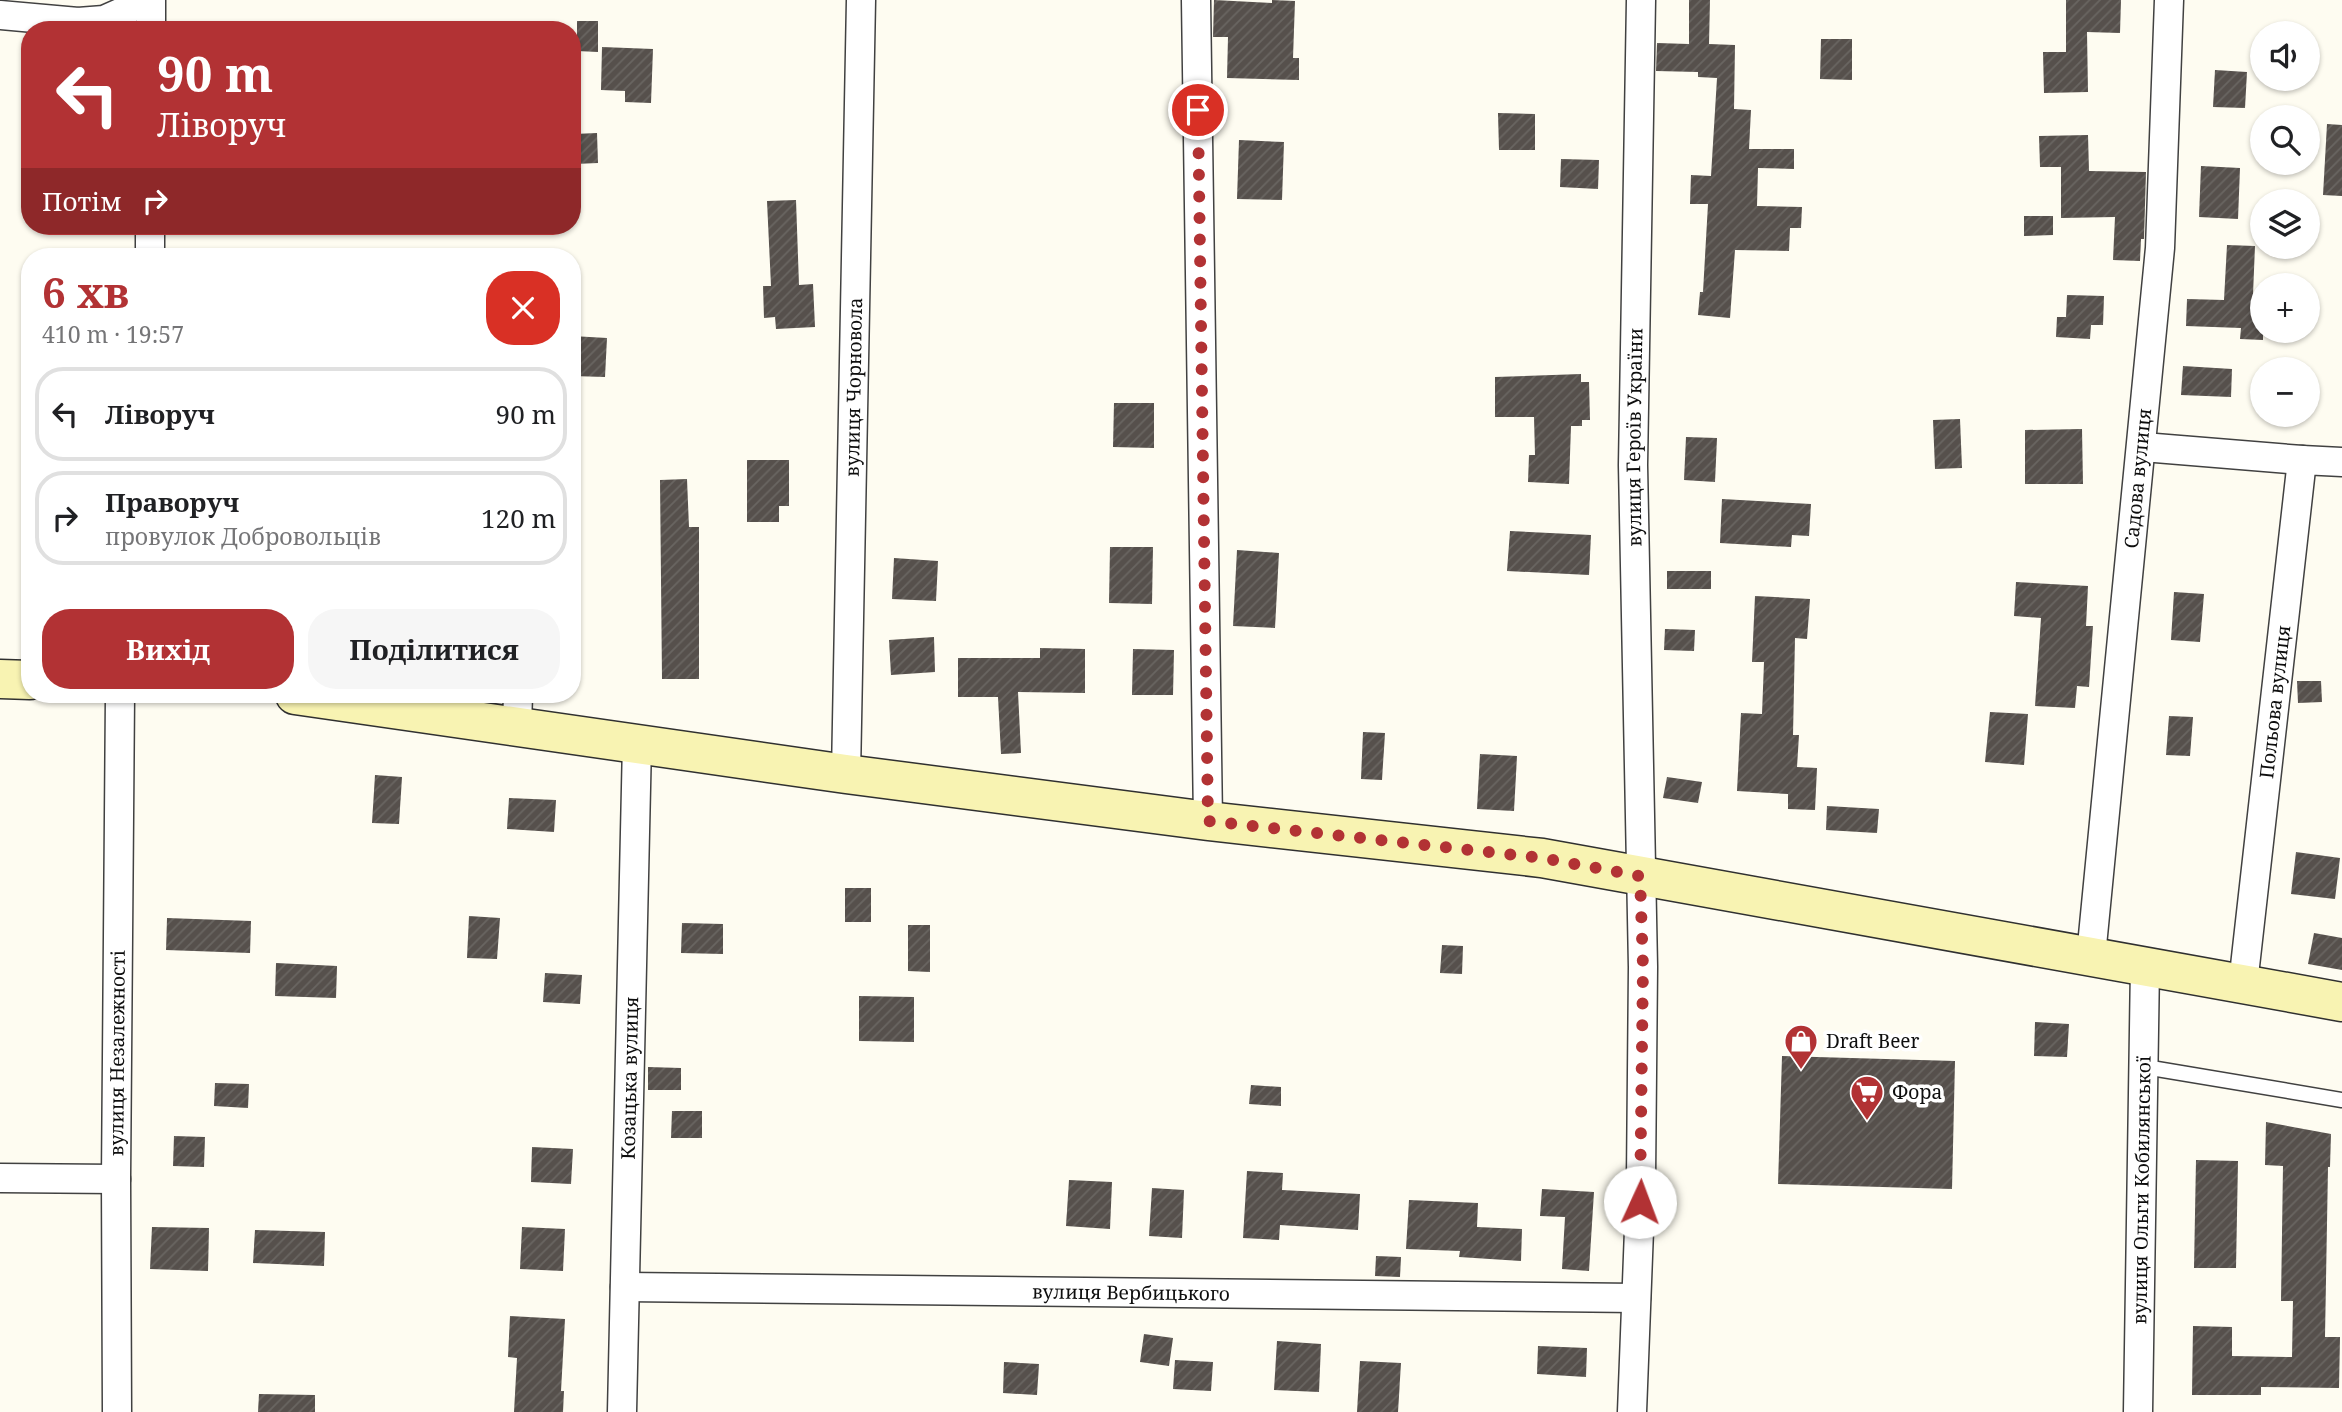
<!DOCTYPE html>
<html lang="uk">
<head>
<meta charset="utf-8">
<style>
  body { margin:0; font-family:"Noto Serif",serif; background:#f6f6f6; color:#202124; height:100vh; display:flex; flex-direction:column; font-size:26px; white-space:nowrap }
  * { box-sizing:border-box; margin:0 }
  p { font-size:23px; color:#757577 }
  .icon { flex:none; width:38px; height:38px; fill:none; stroke:currentColor; stroke-width:2; stroke-linecap:round; stroke-linejoin:round }
  .map { position:relative; flex:1; overflow:hidden }
  .side { position:absolute; left:21px; top:248px; width:560px; height:455px; display:flex; flex-direction:column; background:#fff; border-radius:28px; box-shadow:0 2px 5px #0004 }
  .side>* { flex:none }
  .guide { position:absolute; left:21px; top:21px; width:560px; height:214px; border-radius:28px; box-shadow:0 2px 5px #0004; background:#b23234; color:#fff; overflow:hidden }
  .buttons { position:absolute; left:2250px; top:21px; display:grid; gap:14px }
  .buttons a { display:grid; place-items:center; width:70px; height:70px; border-radius:50%; background:#fff; box-shadow:0 2px 5px #0004; font-size:35px }
  .pin { position:absolute; display:grid; place-items:center; width:60px; height:60px; color:#fff; margin:-30px; border:4px solid #fff; border-radius:50%; box-shadow:0 2px 7px #0007 }
  .me { position:absolute; width:77px; margin:-38px; rotate:2deg; stroke-linejoin:round; filter:drop-shadow(0 0 5px #0008) }
  .turn { display:flex; align-items:center; gap:24px; height:147px; padding:0 21px; font-size:32px }
  .turn .icon { width:91px; height:91px; stroke-width:2.5 }
  .turn b { display:block; font-size:49px; line-height:60px }
  .then { display:flex; align-items:center; height:66px; padding:0 21px; background:#0003; gap:14px; font-size:26px }
  .round { display:grid; place-items:center; flex:none; width:74px; height:74px; border-radius:28px; background:#f6f6f6 }
  .summary { display:flex; align-items:center; justify-content:space-between; height:119px; padding:0 21px }
  h1 { font-size:42px; font-weight:700; line-height:52px; color:#b23234 }
  .action { display:flex; gap:14px; margin-top:auto; padding:14px 21px }
  .action a { flex:1; height:80px; border-radius:28px; background:#b23234; color:#fff; font-size:28px; font-weight:700; line-height:80px; text-align:center }
  .action a+a { background:#f6f6f6; color:#202124 }
  ul { padding:0; list-style:none }
  li { display:flex; align-items:center; gap:21px; height:94px; margin:0 14px 10px; padding:0 7px; border:4px solid #e0e0e0; border-radius:28px }
  li div { flex:1 }
  li b { display:block; font-size:26px }
  li em { font-style:normal }
  .map>svg:first-child { display:block }
  .building { fill:url(#building-hatch) }
  .lines { fill:none; stroke-linecap:round; stroke-linejoin:round }
  .lane-casing { stroke:#414141; stroke-width:17 }
  .street-casing { stroke:#414141; stroke-width:31 }
  .secondary-casing { stroke:#303030; stroke-width:41 }
  .lane { stroke:#fff; stroke-width:14 }
  .street { stroke:#fff; stroke-width:28 }
  .secondary { stroke:#f8f3b2; stroke-width:38 }
  .route { stroke:#b23234; stroke-width:12; stroke-dasharray:0 21.6 }
  .labels { text-anchor:middle; stroke-width:7; stroke-linejoin:round; paint-order:stroke }
  .street-label { font-size:19px; fill:#0e0e0e; stroke:#fff }
  .poi-label { font-size:19px; fill:#0e0e0e; stroke:#fff; text-anchor:start }
</style>
</head>
<body>
<div class="map">
<svg width="2342" height="1412" viewBox="0 0 2342 1412">
  <defs>
    <pattern id="building-hatch" width="6" height="6" patternUnits="userSpaceOnUse" patternTransform="scale(1.75)"><rect width="6" height="6" fill="#56504c"/><path d="M-1 1l2-2M0 6l6-6M5 7l2-2" fill="none" stroke="#696561"/></pattern>
  </defs>
  <rect width="100%" height="100%" fill="#fefcf1"/>
  <g class="building">
    <path d="M1214,0L1272,3V0L1295,1L1293,58H1299V80L1227,78L1228,37H1213Z"/>
    <path d="M1689,0H1710L1709,44L1735,45L1734,109L1751,110L1749,149H1794V169L1758,168L1757,206L1802,207L1801,228H1790L1789,251L1735,250L1730,318L1698,315L1700,292H1703L1708,204H1690L1691,175L1711,176L1717,78L1698,77V72L1656,71L1657,43L1689,44Z"/>
    <path d="M2066,0H2121L2120,33L2087,32L2088,92L2044,93L2043,52H2066Z"/>
    <path d="M577,21H598V52L577,51Z"/>
    <path d="M1821,39H1852V80L1820,79Z"/>
    <path d="M602,47L653,49L651,103L625,102V91L601,90Z"/>
    <path d="M2215,70L2247,72L2245,108L2213,107Z"/>
    <path d="M1498,113L1535,114V150H1499Z"/>
    <path d="M2327,124L2342,125V196L2323,195Z"/>
    <path d="M597,133L598,163L575,164L574,134Z"/>
    <path d="M2088,135L2089,171L2146,172L2144,239H2141L2140,261L2113,260L2115,217L2061,218V167H2040L2039,136Z"/>
    <path d="M1239,140L1284,142L1282,200L1237,199Z"/>
    <path d="M1561,159L1599,160L1598,189L1560,187Z"/>
    <path d="M2201,166L2240,168L2238,219L2199,217Z"/>
    <path d="M796,200L799,285L813,284L815,327L776,329L775,317L764,318L763,286H771L767,201Z"/>
    <path d="M2024,216H2053V235L2024,236Z"/>
    <path d="M2227,245L2255,246L2252,319H2263V340L2240,339L2241,328L2186,326L2187,299L2224,300Z"/>
    <path d="M2067,295L2104,296L2103,325H2091L2090,339L2056,337L2057,317H2066Z"/>
    <path d="M572,336L607,338L605,377L572,376Z"/>
    <path d="M2183,366L2232,369L2231,397L2181,395Z"/>
    <path d="M1581,374V382H1589L1590,420H1582V426H1571L1569,484L1528,482L1529,455H1535L1534,417H1495V377Z"/>
    <path d="M1114,403H1154V448L1113,447Z"/>
    <path d="M1960,419L1962,468L1935,469L1933,420Z"/>
    <path d="M2082,429L2083,484H2025V430Z"/>
    <path d="M1686,437L1717,438L1715,482L1684,480Z"/>
    <path d="M747,460H789V506H779V522H747Z"/>
    <path d="M687,479L689,527H699V679H662L660,480Z"/>
    <path d="M1722,499L1811,504L1809,536L1792,535L1791,547L1720,543Z"/>
    <path d="M1510,531L1591,535L1589,575L1507,571Z"/>
    <path d="M1110,547H1153L1152,604L1109,603Z"/>
    <path d="M1237,550L1279,553L1275,628L1233,626Z"/>
    <path d="M894,558L938,561L936,601L892,599Z"/>
    <rect x="1667" y="571" width="44" height="18"/>
    <path d="M2016,582L2088,586L2086,626H2093L2089,687L2077,686L2075,708L2035,706L2041,618L2014,616Z"/>
    <path d="M2174,592L2204,594L2200,642L2171,640Z"/>
    <path d="M1755,596L1810,599L1807,639L1795,638L1793,735H1799L1797,767L1817,768L1815,810L1788,809V794L1737,791L1741,713L1762,714L1764,662H1752Z"/>
    <path d="M1665,629L1695,630L1694,651L1664,650Z"/>
    <path d="M934,637L935,672L891,675L889,640Z"/>
    <path d="M1040,648L1085,649V693L1018,692L1021,753L1001,754L998,697H958V658H1040Z"/>
    <path d="M1133,649L1174,650L1173,695H1132Z"/>
    <path d="M2297,681H2321L2322,702L2298,703Z"/>
    <path d="M1990,712L2028,714L2024,765L1985,762Z"/>
    <path d="M2169,716L2193,717L2190,756L2166,755Z"/>
    <path d="M1363,732L1385,733L1382,780L1361,779Z"/>
    <path d="M1480,754L1517,756L1514,811L1477,809Z"/>
    <path d="M375,775L402,777L399,824L372,823Z"/>
    <path d="M1667,777L1702,782L1698,803L1663,798Z"/>
    <path d="M509,798L556,800L554,832L507,829Z"/>
    <path d="M1827,806L1879,809L1877,833L1826,830Z"/>
    <path d="M2296,852L2340,858L2335,899L2291,894Z"/>
    <rect x="845" y="888" width="26" height="34"/>
    <path d="M469,916L500,918L497,959L467,958Z"/>
    <path d="M167,918L251,921L250,953L166,950Z"/>
    <path d="M682,923L723,924V954L681,953Z"/>
    <path d="M908,925H930V972L908,971Z"/>
    <path d="M2314,933L2342,938V970L2308,964Z"/>
    <path d="M1442,945L1463,946L1462,974L1440,973Z"/>
    <path d="M276,963L337,966L336,998L275,996Z"/>
    <path d="M545,973L582,975L580,1004L543,1002Z"/>
    <path d="M859,996L914,997V1042L859,1041Z"/>
    <path d="M2035,1022L2069,1024L2067,1057L2034,1056Z"/>
    <path d="M1782,1056L1955,1061L1952,1189L1778,1184Z"/>
    <path d="M648,1067L681,1068V1090H648Z"/>
    <path d="M215,1083L249,1084L248,1108L214,1106Z"/>
    <path d="M1251,1085L1281,1087V1106L1249,1104Z"/>
    <path d="M672,1111H702V1138H671Z"/>
    <path d="M2266,1122L2331,1134L2330,1167H2328L2325,1337H2340L2339,1388L2261,1387V1395H2192L2193,1326L2232,1327V1356L2292,1357L2293,1301H2281L2283,1166L2265,1165Z"/>
    <path d="M174,1136L205,1137L204,1167L173,1166Z"/>
    <path d="M532,1147L573,1149L571,1184L531,1182Z"/>
    <path d="M2196,1160L2238,1161L2236,1268H2194Z"/>
    <path d="M1247,1171L1283,1173L1282,1190L1360,1194L1358,1230L1280,1225L1279,1240L1243,1238Z"/>
    <path d="M1069,1180L1112,1182L1110,1229L1066,1226Z"/>
    <path d="M1152,1188L1184,1190L1182,1238L1149,1236Z"/>
    <path d="M1542,1189L1594,1192L1589,1271L1562,1269L1565,1217L1540,1216Z"/>
    <path d="M1409,1200L1478,1203L1477,1227L1522,1229L1521,1261L1459,1257L1460,1251L1406,1249Z"/>
    <path d="M152,1227L209,1228L208,1271L150,1269Z"/>
    <path d="M522,1227L565,1229L563,1271L520,1269Z"/>
    <path d="M255,1230L325,1232L324,1266L253,1263Z"/>
    <path d="M1376,1256L1401,1257L1400,1277L1375,1276Z"/>
    <path d="M510,1316L565,1319L561,1391H564L563,1412H514L517,1358L508,1357Z"/>
    <path d="M1144,1334L1173,1338L1169,1366L1140,1362Z"/>
    <path d="M1277,1341L1321,1344L1319,1392L1274,1390Z"/>
    <path d="M1538,1346L1587,1348L1586,1377L1537,1374Z"/>
    <path d="M1175,1360L1213,1362L1211,1391L1173,1389Z"/>
    <path d="M1360,1361L1401,1363L1398,1412H1357Z"/>
    <path d="M1004,1362L1039,1364L1037,1395L1003,1393Z"/>
    <path d="M259,1394L315,1395V1412H258Z"/>
  </g>
  <g class="lines">
    <defs>
      <path id="lane" d="M2145,1067L2342,1100"/>
      <g id="street">
        <path d="M1196,0L1208,821"/>
        <path d="M0,15L78,22L104,20L149,0"/>
        <path d="M151,30V0"/>
        <path d="M150,257V226"/>
        <path d="M2143,447L2302,460"/>
        <path d="M517,725L518,695"/>
        <path id="s1" d="M846,774L861,0"/>
        <path id="s2" d="M2091,956L2160,248L2169,0"/>
        <path id="s3" d="M2243,984L2302,460L2342,462"/>
        <path d="M0,1178L116,1179"/>
        <path id="s4" d="M625,1287L1636,1298"/>
        <path id="s5" d="M117,1412L116,1179L120,695"/>
        <path id="s6" d="M622,1412L637,743"/>
        <path id="s7" d="M1632,1412L1641,1178L1643,967L1633,465L1641,0"/>
        <path id="s8" d="M2138,1412L2145,966"/>
      </g>
      <g id="secondary">
        <path d="M0,679L30,680"/>
        <path d="M295,695L846,774L1208,821L1542,858L2342,1002"/>
      </g>
    </defs>
    <use href="#lane" class="lane-casing"/>
    <use href="#street" class="street-casing"/>
    <use href="#secondary" class="secondary-casing"/>
    <use href="#lane" class="lane"/>
    <use href="#street" class="street"/>
    <use href="#secondary" class="secondary"/>
  </g>
  <g class="lines">
    <path class="route" d="M1198,110L1208,821L1542,858L1640,876L1643,967L1640,1202"/>
  </g>
  <defs>
    <symbol id="shop-pin" viewBox="-11 -11 22 30"><path d="M0 17L-7.5 6A9.5 9.5 0 1 1 7.5 6Z" fill="#b23234" stroke="#fff"/><path d="M-5-2.5h2.3a2.7 3.5 0 0 1 5.4 0H5L5.5 6h-11ZM-1.5-2.5h3a1.5 2.3 0 0 0-3 0Z" fill="#fff"/></symbol>
    <symbol id="supermarket-pin" viewBox="-11 -11 22 30"><path d="M0 17L-7.5 6A9.5 9.5 0 1 1 7.5 6Z" fill="#b23234" stroke="#fff"/><path d="M-6-5.5h2.5l.6 2H6L4.5 2H-2.5L-4.4-4H-6ZM-1.5 3.2a1.3 1.3 0 1 0 .1 0ZM3 3.2a1.3 1.3 0 1 0 .1 0Z" fill="#fff"/></symbol>
  </defs>
  <g fill-rule="evenodd">
    <use href="#shop-pin" x="1782" y="1022" width="38" height="52"/>
    <use href="#supermarket-pin" x="1848" y="1073" width="38" height="52"/>
  </g>
  <g class="labels">
    <g class="street-label">
      <text dy="7" stroke="none"><textPath href="#s1" startOffset="387">вулиця Чорновола</textPath></text>
      <text dy="7" stroke="none"><textPath href="#s7" startOffset="975">вулиця Героїв України</textPath></text>
      <text dy="7" stroke="none"><textPath href="#s2" startOffset="480">Садова вулиця</textPath></text>
      <text dy="7" stroke="none"><textPath href="#s3" startOffset="284">Польова вулиця</textPath></text>
      <text dy="7" stroke="none"><textPath href="#s5" startOffset="359">вулиця Незалежності</textPath></text>
      <text dy="7" stroke="none"><textPath href="#s6" startOffset="334">Козацька вулиця</textPath></text>
      <text dy="7" stroke="none"><textPath href="#s8" startOffset="222">вулиця Ольги Кобилянської</textPath></text>
      <text dy="7" stroke="none"><textPath href="#s4" startOffset="506">вулиця Вербицького</textPath></text>
    </g>
    <g class="poi-label">
      <text x="1826" y="1048">Draft Beer</text>
      <text x="1892" y="1099">Фора</text>
    </g>
  </g>
</svg>
<div class="buttons">
<a><svg class="icon" aria-label="sound" viewBox="0 0 24 24"><path d="M4 9h4l5-4v14l-5-4H4zM17 9q2 3 0 6"/></svg></a>
<a><svg class="icon" aria-label="search" viewBox="0 0 24 24"><circle cx="10" cy="10" r="6"/><path d="M15 15l6 6"/></svg></a>
<a><svg class="icon" aria-label="layers" viewBox="0 0 24 24"><path d="M12 4l9 5-9 5-9-5zM3 14l9 5 9-5"/></svg></a>
<a>+</a>
<a>−</a>
</div>
<div class="pin" style="left:1198px;top:110px;background:#d93025"><svg class="icon" aria-label="arrive" viewBox="0 0 24 24"><path d="M6 21V4h12l-3 4 3 4H6"/></svg></div>
<svg class="me" style="left:1640px;top:1202px" viewBox="-20 -20 40 40"><circle r="19" fill="#fff"/><path d="M0-13L10 11 0 6-10 11z" fill="#b23234"/></svg>
<div class="guide">
<div class="turn"><svg class="icon" aria-label="left" viewBox="0 0 24 24"><path d="M17 20v-9H6M10 6l-5 5 5 5"/></svg><div><b>90 m</b>Ліворуч</div></div>
<div class="then">Потім<svg class="icon" aria-label="right" viewBox="0 0 24 24"><path d="M7 20v-9h11M14 6l5 5-5 5"/></svg></div>
</div>
<section class="side">
<div class="summary"><div><h1>6 хв</h1><p>410 m · 19:57</p></div><a class="round" style="background:#d93025;color:#fff"><svg class="icon" aria-label="close" viewBox="0 0 24 24"><path d="M6 6l12 12M18 6L6 18"/></svg></a></div>
<ul>
<li><svg class="icon" aria-label="left" viewBox="0 0 24 24"><path d="M17 20v-9H6M10 6l-5 5 5 5"/></svg><div><b>Ліворуч</b></div><em>90 m</em></li>
<li><svg class="icon" aria-label="right" viewBox="0 0 24 24"><path d="M7 20v-9h11M14 6l5 5-5 5"/></svg><div><b>Праворуч</b><p>провулок Добровольців</p></div><em>120 m</em></li>
</ul>
<div class="action"><a>Вихід</a><a>Поділитися</a></div>
</section>
</div>
</body>
</html>
